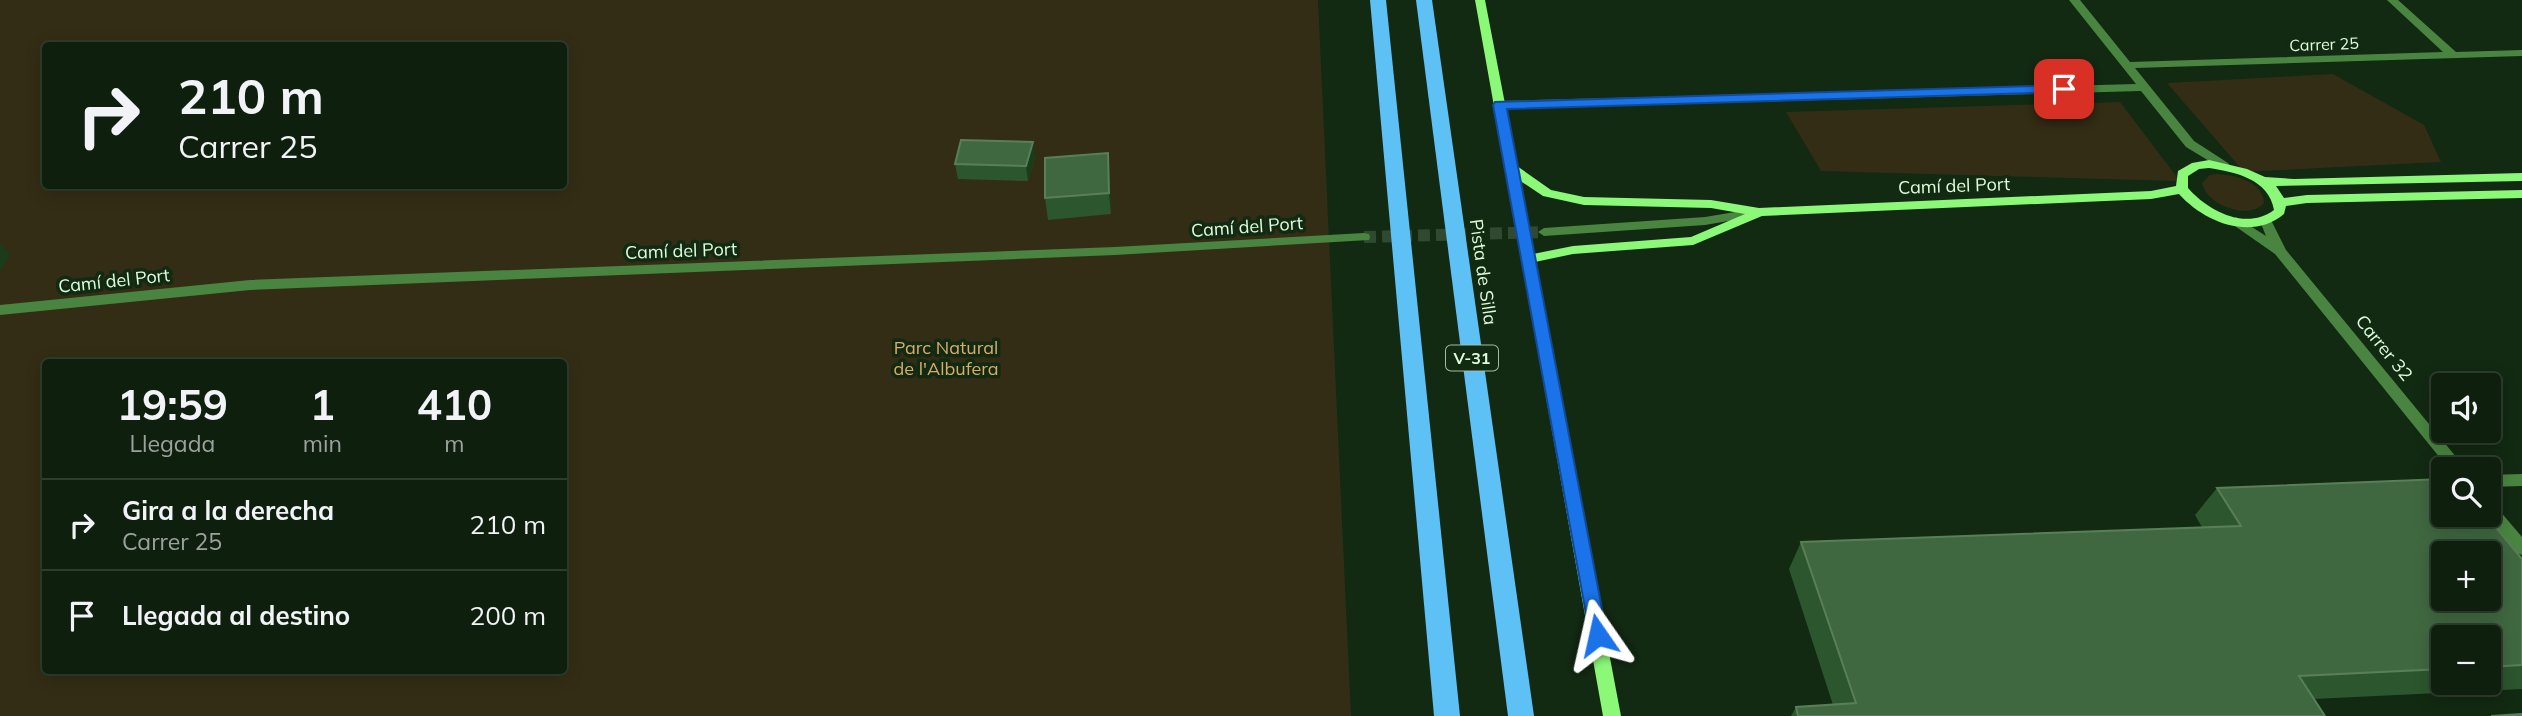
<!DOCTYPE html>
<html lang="es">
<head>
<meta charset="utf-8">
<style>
  body { margin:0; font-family:Mulish,sans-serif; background:#172717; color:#f1f3f6; height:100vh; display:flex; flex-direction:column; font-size:26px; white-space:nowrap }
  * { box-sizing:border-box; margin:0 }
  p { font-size:23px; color:#9ba29e }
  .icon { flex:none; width:38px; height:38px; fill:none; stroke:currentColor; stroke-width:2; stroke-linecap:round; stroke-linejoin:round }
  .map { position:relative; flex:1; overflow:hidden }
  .details { position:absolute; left:42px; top:359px; width:525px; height:315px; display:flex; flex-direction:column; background:#0e1f0e; border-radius:7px; box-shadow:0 4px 18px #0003,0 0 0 2px #2e3d2e }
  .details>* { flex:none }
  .banner { position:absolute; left:42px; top:42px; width:525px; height:147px; border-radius:7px; box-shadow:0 4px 18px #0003,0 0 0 2px #2e3d2e; background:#0e1f0e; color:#f1f3f6; overflow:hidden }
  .buttons { position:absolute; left:2431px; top:373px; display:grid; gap:14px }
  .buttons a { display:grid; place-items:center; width:70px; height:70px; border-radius:7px; background:#0e1f0e; box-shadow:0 4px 18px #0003,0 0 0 2px #2e3d2e; font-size:35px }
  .pin { position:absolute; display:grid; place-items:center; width:60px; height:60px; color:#fff; margin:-30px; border-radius:14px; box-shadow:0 4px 10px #0006 }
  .me { position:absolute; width:77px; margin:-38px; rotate:349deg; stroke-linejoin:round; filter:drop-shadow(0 0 5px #0008) }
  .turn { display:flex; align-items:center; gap:24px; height:147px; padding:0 21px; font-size:32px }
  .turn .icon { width:91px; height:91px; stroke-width:2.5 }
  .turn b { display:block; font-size:49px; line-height:60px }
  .eta { display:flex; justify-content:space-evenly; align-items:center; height:119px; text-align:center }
  .eta b { font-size:42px; font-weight:700; line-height:49px }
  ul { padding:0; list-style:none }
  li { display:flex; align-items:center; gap:21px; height:91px; padding:0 21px; border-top:2px solid #2e3d2e }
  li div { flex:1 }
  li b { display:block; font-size:26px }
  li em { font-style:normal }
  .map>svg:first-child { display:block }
  .green { fill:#332d15; fill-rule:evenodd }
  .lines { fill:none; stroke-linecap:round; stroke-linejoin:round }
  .street-tunnel { stroke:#314930; stroke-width:12; stroke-dasharray:12 6; stroke-linecap:butt }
  .street { fill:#498540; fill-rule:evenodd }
  .secondary { fill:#8bf878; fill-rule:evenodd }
  .highway { fill:#5ec1f6; fill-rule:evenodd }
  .wall { fill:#2c562d; fill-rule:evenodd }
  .shaded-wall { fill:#1a3c1a }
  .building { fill:#3f6840; stroke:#587f58; stroke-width:2; fill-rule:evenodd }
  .route { fill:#1a73e8; stroke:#114b97; stroke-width:2 }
  .labels { text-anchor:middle; stroke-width:7; stroke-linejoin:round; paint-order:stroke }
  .far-street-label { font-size:16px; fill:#defddc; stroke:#122912 }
  .shield { fill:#122912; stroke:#a1bd9f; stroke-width:2 }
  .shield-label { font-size:16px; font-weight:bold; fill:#defddc }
  .street-label { font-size:18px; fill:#defddc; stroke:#122912 }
  .park-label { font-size:18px; fill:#dbab6a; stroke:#122912 }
</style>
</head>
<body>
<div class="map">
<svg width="2522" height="716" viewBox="0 0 2522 716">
  <rect width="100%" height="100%" fill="#122912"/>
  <g class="green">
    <path d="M0,0H1318L1351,716H0ZM46,46H564V186H46ZM46,362H564V670H46Z"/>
    <path d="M2333,74L2424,125L2441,162L2244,172L2167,83Z"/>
    <path d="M2120,102L2180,181L1821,171L1786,112Z"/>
    <path d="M2217,174C2235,175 2263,181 2264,203C2249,221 2206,205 2202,183L2210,175Z"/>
  </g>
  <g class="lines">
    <path class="street-tunnel" d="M1364,237L1544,232"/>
    <g class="street">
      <path d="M2069,0H2080L2130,62L2443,52L2387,0H2398L2456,52L2522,50V56L2135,68L2194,141L2228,163L2230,166L2228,169L2224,170L2186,147L2141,91L1500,109L1494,105L1500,101L2136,84Z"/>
      <path d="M1759,208L1763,209L1765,212L1763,215L1705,225L1544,236L1538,232L1544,228L1705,217Z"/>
      <path d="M2236,217L2266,236L2260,221L2262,218H2270L2286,250L2466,469H2449L2275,254L2232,224L2230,221Z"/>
      <path d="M1364,233L1369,234L1370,237L1369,240L1115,255L250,290L0,315V305L250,280L1115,247Z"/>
      <path d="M2522,474V486L2488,487V475Z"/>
      <path d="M2488,501L2493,503L2522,537V555L2516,553L2485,514H2488Z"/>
    </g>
    <path class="secondary" d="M1475,0H1485L1517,166L1551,190L1584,197L1711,200L1759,208L2151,191L2176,186L2178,171L2192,163L2209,160L2247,169L2265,177L2294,179L2522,173V181L2276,186L2284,198L2307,195L2522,190V198L2307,203L2286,206L2284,214C2252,241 2205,223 2179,194L2151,199L1762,216L1693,245L1573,254L1535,262L1621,716H1603ZM2209,168C2235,172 2269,179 2274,210C2246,231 2208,211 2188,188V176L2199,169ZM1519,180L1543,196L1584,205L1711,208L1745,214L1691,237L1573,246L1533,254Z"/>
    <g class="highway">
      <path d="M1370,0H1386L1460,716H1434Z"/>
      <path d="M1416,0H1432L1534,716H1508Z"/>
    </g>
  </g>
  <g class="wall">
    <path d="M1108,153L1111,214L1048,220L1045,198Z"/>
    <path d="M1035,157L1028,181L958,179L955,164Z"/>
    <path d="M2217,488L2522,559V689L2314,699L2325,716H1791L1796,707L1833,705L1789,569L1801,542L2202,527L2195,515ZM2443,637H2488V682H2443Z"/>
  </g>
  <g class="shaded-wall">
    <path d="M1033,142L1035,157L1028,181L1026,166Z"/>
    <path d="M1108,153L1110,175L1111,214L1109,193Z"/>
    <path d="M0,244L10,254L0,271Z"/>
  </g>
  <g class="building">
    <path d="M961,140L1033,142L1026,166L955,164Z"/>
    <path d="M1108,153L1109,193L1045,198V158Z"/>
    <path d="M2443,479V514H2485L2522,559V665L2488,667V637H2443V669L2299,676L2325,716H1798L1796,707L1856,703L1801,542L2241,526L2217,488ZM2443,553H2488V598H2443Z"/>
    <path d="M2522,714V716H2491Z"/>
  </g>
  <path class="route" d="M2064,85L2069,86V92L1507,109L1607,635L1604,641L1598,643L1591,641L1493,105L1495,102Z"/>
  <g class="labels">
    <g class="far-street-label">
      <text transform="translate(2324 44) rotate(-2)" y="6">Carrer 25</text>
    </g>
    <rect class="shield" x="1446" y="345.5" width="52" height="25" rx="5"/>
    <g class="shield-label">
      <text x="1472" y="364">V-31</text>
    </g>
    <g class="street-label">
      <text transform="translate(1954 186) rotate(-2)" y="6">Camí del Port</text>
      <text transform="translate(1247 227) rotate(-4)" y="6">Camí del Port</text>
      <text transform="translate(681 251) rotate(-2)" y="6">Camí del Port</text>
      <text transform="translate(1483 272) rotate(82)" y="6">Pista de Silla</text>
      <text transform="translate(114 281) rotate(-6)" y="6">Camí del Port</text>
      <text transform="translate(2384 348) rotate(51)" y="6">Carrer 32</text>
    </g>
    <g class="park-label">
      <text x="946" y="354">Parc Natural<tspan x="946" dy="21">de l'Albufera</tspan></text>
    </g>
  </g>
</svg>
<div class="buttons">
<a><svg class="icon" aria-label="sound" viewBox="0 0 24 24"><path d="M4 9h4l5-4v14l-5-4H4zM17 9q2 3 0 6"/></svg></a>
<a><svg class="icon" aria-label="search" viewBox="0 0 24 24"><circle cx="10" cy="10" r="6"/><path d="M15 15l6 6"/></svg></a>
<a>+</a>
<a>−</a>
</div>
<div class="pin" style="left:2064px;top:89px;background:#d93025"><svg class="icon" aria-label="arrive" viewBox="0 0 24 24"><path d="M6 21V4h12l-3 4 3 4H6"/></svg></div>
<svg class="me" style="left:1598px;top:635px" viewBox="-20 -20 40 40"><path d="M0-17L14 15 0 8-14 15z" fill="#1a73e8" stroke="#fff" stroke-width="4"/></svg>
<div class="banner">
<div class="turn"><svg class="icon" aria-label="right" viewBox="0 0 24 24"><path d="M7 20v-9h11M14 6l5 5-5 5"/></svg><div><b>210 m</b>Carrer 25</div></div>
</div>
<section class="details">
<div class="eta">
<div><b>19:59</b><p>Llegada</p></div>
<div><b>1</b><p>min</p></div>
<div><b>410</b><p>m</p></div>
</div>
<ul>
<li><svg class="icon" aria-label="right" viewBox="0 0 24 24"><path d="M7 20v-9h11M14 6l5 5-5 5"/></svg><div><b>Gira a la derecha</b><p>Carrer 25</p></div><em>210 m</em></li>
<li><svg class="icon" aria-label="arrive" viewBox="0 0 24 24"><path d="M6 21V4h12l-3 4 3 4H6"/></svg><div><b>Llegada al destino</b></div><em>200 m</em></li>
</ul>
</section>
</div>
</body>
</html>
